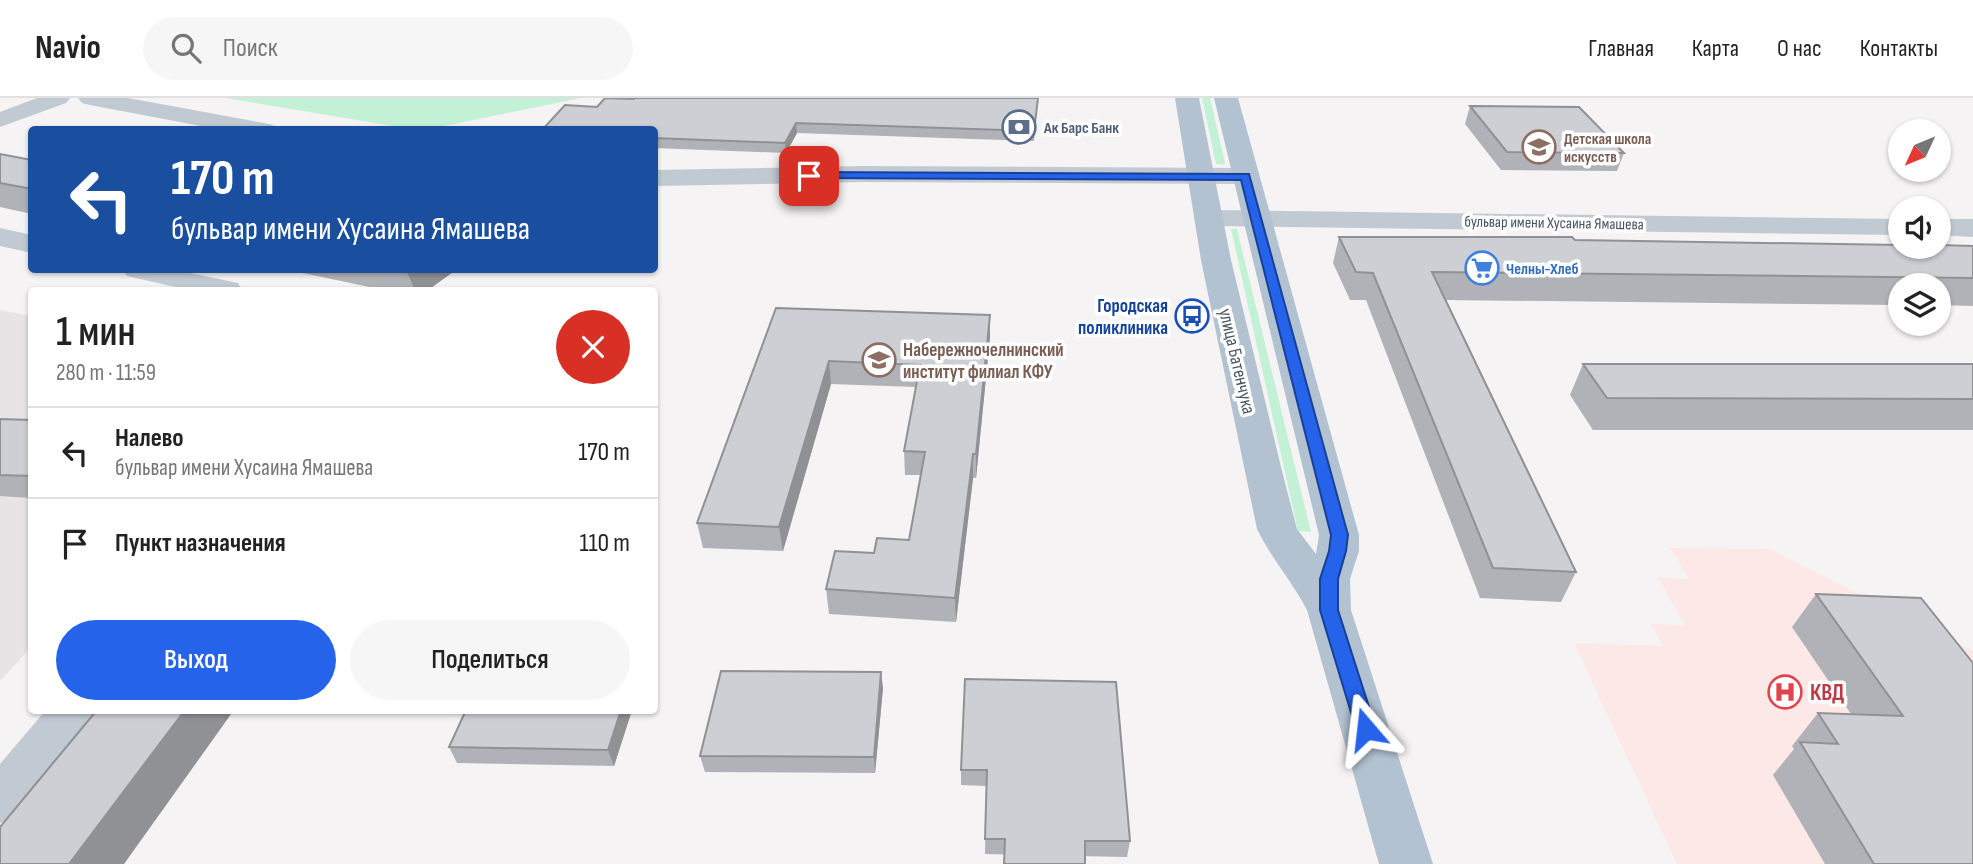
<!DOCTYPE html>
<html lang="ru">
<head>
<meta charset="utf-8">
<style>
  body { margin:0; font-family:"Sofia Sans Condensed",sans-serif; background:#f6f6f6; color:#222; height:100vh; display:flex; flex-direction:column; font-size:26px; white-space:nowrap }
  * { box-sizing:border-box; margin:0 }
  p { font-size:23px; color:#767676 }
  .icon { flex:none; width:38px; height:38px; fill:none; stroke:currentColor; stroke-width:2; stroke-linecap:round; stroke-linejoin:round }
  .map { position:relative; flex:1; overflow:hidden }
  .drawer { position:absolute; left:28px; top:189px; width:630px; height:427px; display:flex; flex-direction:column; background:#fff; border-radius:7px; box-shadow:0 2px 5px #0004 }
  .drawer>* { flex:none }
  .hud { position:absolute; left:28px; top:28px; width:630px; height:147px; border-radius:7px; box-shadow:0 2px 5px #0004; background:#1a4fa0; color:#fff; overflow:hidden }
  .needle { width:46px; rotate:226deg }
  .buttons { position:absolute; left:1888px; top:21px; display:grid; gap:14px }
  .buttons a { display:grid; place-items:center; width:63px; height:63px; border-radius:50%; background:#fff; box-shadow:0 2px 5px #0004; font-size:35px }
  .pin { position:absolute; display:grid; place-items:center; width:60px; height:60px; color:#fff; margin:-30px; border-radius:14px; box-shadow:0 4px 10px #0006 }
  .me { position:absolute; width:77px; margin:-38px; rotate:343deg; stroke-linejoin:round; filter:drop-shadow(0 0 5px #0008) }
  .turn { display:flex; align-items:center; gap:24px; height:147px; padding:0 28px; font-size:32px }
  .turn .icon { width:91px; height:91px; stroke-width:2.5 }
  .turn b { display:block; font-size:49px; line-height:60px }
  .round { display:grid; place-items:center; flex:none; width:74px; height:74px; border-radius:37px; background:#f6f6f6 }
  .overview { display:flex; align-items:center; justify-content:space-between; height:119px; padding:0 28px }
  h1 { font-size:42px; font-weight:600; line-height:52px }
  .action { display:flex; gap:14px; margin-top:auto; padding:14px 28px }
  .action a { flex:1; height:80px; border-radius:42px; background:#2563eb; color:#fff; font-size:28px; font-weight:600; line-height:80px; text-align:center }
  .action a+a { background:#f6f6f6; color:#222 }
  ul { padding:0; list-style:none }
  li { display:flex; align-items:center; gap:21px; height:91px; padding:0 28px; border-top:2px solid #e0e0e0 }
  li div { flex:1 }
  li b { display:block; font-size:26px }
  li em { font-style:normal }
  header { display:flex; align-items:center; gap:42px; box-sizing:border-box; height:98px; padding:0 35px; background:#fff; border-bottom:2px solid #e0e0e0 }
  header strong { font-size:33px }
  nav { display:flex; gap:38px; margin-inline-start:auto; font-size:24px }
  .search { width:490px; height:63px; background:#f6f6f6; display:flex; align-items:center; gap:18px; box-sizing:border-box; padding:0 24px; border-radius:38px; color:#767676; font-size:26px }
  .map>svg:first-child { display:block }
  .education { fill:#e6e4e5 }
  .medical { fill:#fce8e6 }
  .green { fill:#c3f1d5 }
  .lines { fill:none; stroke-linecap:round; stroke-linejoin:round }
  .minor { fill:#c1cad2; fill-rule:evenodd }
  .major { fill:#b3c2d1; fill-rule:evenodd }
  .wall { fill:#b0b2b7 }
  .shaded-wall { fill:#909195 }
  .building { fill:#cdcfd5; stroke:#909195; stroke-width:2 }
  .route { fill:#2563eb; stroke:#184099; stroke-width:2 }
  .labels { text-anchor:middle; stroke-width:7; stroke-linejoin:round; paint-order:stroke }
  .far-service-label { font-size:16px; font-weight:bold; fill:#4e5e75; stroke:#fff; text-anchor:start }
  .far-education-label { font-size:16px; font-weight:bold; fill:#785e54; stroke:#fff; text-anchor:start }
  .far-street-label { font-size:16px; fill:#4a5661; stroke:#fff }
  .far-shop-label { font-size:16px; font-weight:bold; fill:#366cbe; stroke:#fff; text-anchor:start }
  .transit-label { font-size:19px; font-weight:bold; fill:#164399; stroke:#fff; text-anchor:end }
  .education-label { font-size:19px; font-weight:bold; fill:#785e54; stroke:#fff; text-anchor:start }
  .street-label { font-size:19px; fill:#4a5661; stroke:#fff }
  .near-health-label { font-size:23px; font-weight:bold; fill:#be3a42; stroke:#fff; text-anchor:start }
</style>
</head>
<body>
<header>
<strong>Navio</strong>
<div class="search"><svg class="icon" aria-label="search" viewBox="0 0 24 24"><circle cx="10" cy="10" r="6"/><path d="M15 15l6 6"/></svg>Поиск</div>
<nav><a>Главная</a><a>Карта</a><a>О нас</a><a>Контакты</a></nav>
</header>
<div class="map">
<svg width="1973" height="766" viewBox="0 0 1973 766">
  <rect width="100%" height="100%" fill="#f5f3f3"/>
  <path class="education" d="M0,212L32,218L31,549L0,583Z"/>
  <path class="medical" d="M1670,450L1769,451L1973,553V766H1677L1574,545L1663,548L1651,526L1685,527L1658,480L1689,481Z"/>
  <g class="green">
    <path d="M226,0H580L430,31L417,32Z"/>
    <path d="M1202,0H1210L1225,65L1223,67L1216,66Z"/>
    <path d="M1231,131H1237L1311,434L1298,433Z"/>
  </g>
  <g class="lines">
    <g class="minor">
      <path d="M37,0H70L66,5L0,29V14Z"/>
      <path d="M78,0H128L264,25L273,27L276,32H222L90,7L82,5Z"/>
      <path d="M863,68L1245,70L1254,72L1258,78L1254,84L1245,86L863,84L654,88V72Z"/>
      <path d="M1208,112L1900,121V137L1208,128L1198,126L1194,120L1198,114Z"/>
      <path d="M1939,121H1973V139L1939,137Z"/>
      <path d="M0,130L32,137V155L0,148Z"/>
      <path d="M123,172H176L238,185L242,192H189L127,178Z"/>
      <path d="M46,612H99L92,626L18,719L0,725V666Z"/>
    </g>
    <path class="major" d="M1175,0H1199L1231,162L1283,377L1297,431L1316,456L1319,437L1214,0H1238L1359,437V453L1350,481L1351,512L1433,766H1379L1307,512C1292,483 1271,460 1257,431L1201,162Z"/>
  </g>
  <g class="wall">
    <path d="M1038,0L1034,43L797,35L786,55L654,50V32L597,9L634,1Z"/>
    <path d="M1470,8L1624,55L1617,73L1501,72L1465,26Z"/>
    <path d="M0,56L32,62V116L0,109Z"/>
    <path d="M1339,139L1973,148V208L1939,207V187H1900V207L1446,202L1576,474L1561,504L1480,500L1366,202H1350L1333,165Z"/>
    <path d="M288,172H452L453,174L428,192H384Z"/>
    <path d="M776,210L990,217V239L976,380H973L956,524L829,516L826,491L874,455L909,442L921,377H905L904,353L916,289L831,286L783,453L703,450L697,425Z"/>
    <path d="M1583,266H1973V332H1593L1570,297Z"/>
    <path d="M0,321L32,322V401L30,400L0,398Z"/>
    <path d="M1816,496L1921,500L1973,766H1825L1773,677L1794,651L1792,648L1818,615L1851,616L1792,529Z"/>
    <path d="M965,581L1130,743L1127,759L985,756L986,688L961,687V672Z"/>
    <path d="M883,590L875,675L705,674L700,658Z"/>
    <path d="M632,612L614,668L457,665L449,649Z"/>
  </g>
  <g class="shaded-wall">
    <path d="M796,25L797,35L786,55L785,45Z"/>
    <path d="M406,172H452L453,174L428,192H415Z"/>
    <path d="M990,217V239L976,380V356Z"/>
    <path d="M829,263L831,286L783,453L779,429Z"/>
    <path d="M973,356V380L956,524L955,500Z"/>
    <path d="M881,574L883,590L875,675L874,659Z"/>
    <path d="M185,612H234L124,766H69Z"/>
    <path d="M621,612H632L614,668L608,652Z"/>
  </g>
  <g class="building">
    <path d="M605,0L634,1L635,0H1038L1034,33L796,25L785,45L654,40V32H542L565,7L597,9Z"/>
    <path d="M1470,8L1579,9L1624,55L1507,54Z"/>
    <path d="M0,56L32,62V91L0,85Z"/>
    <path d="M1339,139H1572L1575,142L1900,147V149H1939V147L1973,148V180L1432,174L1576,474L1493,470L1373,175L1356,174Z"/>
    <path d="M776,210L990,217L976,356H973L955,500L826,491L835,453L874,455L877,440L909,442L925,354L904,353L920,267L829,263L779,429L697,425Z"/>
    <path d="M1583,266H1973V301L1607,300Z"/>
    <path d="M0,321L32,322V378L0,377Z"/>
    <path d="M1816,496L1921,500L1973,565V766H1874L1800,644L1838,646L1818,615L1903,618Z"/>
    <path d="M721,573L881,574L874,659L700,658Z"/>
    <path d="M965,581L1116,584L1130,743H1085V766H1004L1005,741H985L987,672H961Z"/>
    <path d="M97,612H185L69,766H0V729Z"/>
    <path d="M466,612H621L608,652L449,649Z"/>
  </g>
  <path class="route" d="M809,74L1249,76L1348,437L1346,453L1338,481V512L1376,631L1373,637L1366,639L1359,637L1356,631L1320,512V481L1329,453L1331,437L1241,82L806,80L804,78Z"/>
  <defs>
    <symbol id="bank-ring" viewBox="-11 -11 22 22"><circle r="9.5" fill="#fff" stroke="#5c6f8a" stroke-width="1.5"/><path d="M-6-4H6V4H-6ZM0-2.3a2.3 2.3 0 1 0 0 4.6a2.3 2.3 0 1 0 0-4.6Z" fill="#5c6f8a"/></symbol>
    <symbol id="school-ring" viewBox="-11 -11 22 22"><circle r="9.5" fill="#fff" stroke="#8d6e63" stroke-width="1.5"/><path d="M0-5L7-2L0 1L-7-2ZM-4 1L0 2.5L4 1V4Q0 6-4 4Z" fill="#8d6e63"/></symbol>
    <symbol id="supermarket-ring" viewBox="-11 -11 22 22"><circle r="9.5" fill="#fff" stroke="#3f7fe0" stroke-width="1.5"/><path d="M-6-5.5h2.5l.6 2H6L4.5 2H-2.5L-4.4-4H-6ZM-1.5 3.2a1.3 1.3 0 1 0 .1 0ZM3 3.2a1.3 1.3 0 1 0 .1 0Z" fill="#3f7fe0"/></symbol>
    <symbol id="bus-ring" viewBox="-11 -11 22 22"><circle r="9.5" fill="#fff" stroke="#1a4fb4" stroke-width="1.5"/><path d="M-5-6H5V4H4V6H2V4H-2V6H-4V4H-5ZM-3.5-4V0h7V-4ZM-3.5 1.2v1.5H-2V1.2ZM2 1.2v1.5H3.5V1.2Z" fill="#1a4fb4"/></symbol>
    <symbol id="university-ring" viewBox="-11 -11 22 22"><circle r="9.5" fill="#fff" stroke="#8d6e63" stroke-width="1.5"/><path d="M0-5L7-2L0 1L-7-2ZM-4 1L0 2.5L4 1V4Q0 6-4 4Z" fill="#8d6e63"/></symbol>
    <symbol id="hospital-ring" viewBox="-11 -11 22 22"><circle r="9.5" fill="#fff" stroke="#e0444e" stroke-width="1.5"/><path d="M-5-5h3v3.5h4V-5h3V5h-3V1.5h-4V5h-3Z" fill="#e0444e"/></symbol>
  </defs>
  <g fill-rule="evenodd">
    <use href="#bank-ring" x="1000" y="10" width="38" height="38"/>
    <use href="#school-ring" x="1520" y="30" width="38" height="38"/>
    <use href="#supermarket-ring" x="1463" y="151" width="38" height="38"/>
    <use href="#bus-ring" x="1173" y="199" width="38" height="38"/>
    <use href="#university-ring" x="860" y="243" width="38" height="38"/>
    <use href="#hospital-ring" x="1766" y="575" width="38" height="38"/>
  </g>
  <g class="labels">
    <g class="far-service-label">
      <text x="1044" y="35">Ак Барс Банк</text>
    </g>
    <g class="far-education-label">
      <text x="1564" y="46">Детская школа<tspan x="1564" dy="18">искусств</tspan></text>
    </g>
    <g class="far-street-label">
      <text transform="translate(1554 124) rotate(1)" y="6">бульвар имени Хусаина Ямашева</text>
    </g>
    <g class="far-shop-label">
      <text x="1506" y="176">Челны-Хлеб</text>
    </g>
    <g class="transit-label">
      <text x="1168" y="214">Городская<tspan x="1168" dy="22">поликлиника</tspan></text>
    </g>
    <g class="education-label">
      <text x="903" y="258">Набережночелнинский<tspan x="903" dy="22">институт филиал КФУ</tspan></text>
    </g>
    <g class="street-label">
      <text transform="translate(1238 263) rotate(77)" y="7">улица Батенчука</text>
    </g>
    <g class="near-health-label">
      <text x="1810" y="602">КВД</text>
    </g>
  </g>
</svg>
<div class="buttons">
<a><svg class="needle" viewBox="-14 -14 28 28"><path d="M0-13l5 13h-10z" fill="#e53935"/><path d="M0 13l5-13h-10z" fill="#767676"/></svg></a>
<a><svg class="icon" aria-label="sound" viewBox="0 0 24 24"><path d="M4 9h4l5-4v14l-5-4H4zM17 9q2 3 0 6"/></svg></a>
<a><svg class="icon" aria-label="layers" viewBox="0 0 24 24"><path d="M12 4l9 5-9 5-9-5zM3 14l9 5 9-5"/></svg></a>
</div>
<div class="pin" style="left:809px;top:78px;background:#d93025"><svg class="icon" aria-label="arrive" viewBox="0 0 24 24"><path d="M6 21V4h12l-3 4 3 4H6"/></svg></div>
<svg class="me" style="left:1366px;top:631px" viewBox="-20 -20 40 40"><path d="M0-17L14 15 0 8-14 15z" fill="#2563eb" stroke="#fff" stroke-width="4"/></svg>
<div class="hud">
<div class="turn"><svg class="icon" aria-label="left" viewBox="0 0 24 24"><path d="M17 20v-9H6M10 6l-5 5 5 5"/></svg><div><b>170 m</b>бульвар имени Хусаина Ямашева</div></div>
</div>
<section class="drawer">
<div class="overview"><div><h1>1 мин</h1><p>280 m · 11:59</p></div><a class="round" style="background:#d93025;color:#fff"><svg class="icon" aria-label="close" viewBox="0 0 24 24"><path d="M6 6l12 12M18 6L6 18"/></svg></a></div>
<ul>
<li><svg class="icon" aria-label="left" viewBox="0 0 24 24"><path d="M17 20v-9H6M10 6l-5 5 5 5"/></svg><div><b>Налево</b><p>бульвар имени Хусаина Ямашева</p></div><em>170 m</em></li>
<li><svg class="icon" aria-label="arrive" viewBox="0 0 24 24"><path d="M6 21V4h12l-3 4 3 4H6"/></svg><div><b>Пункт назначения</b></div><em>110 m</em></li>
</ul>
<div class="action"><a>Выход</a><a>Поделиться</a></div>
</section>
</div>
</body>
</html>
